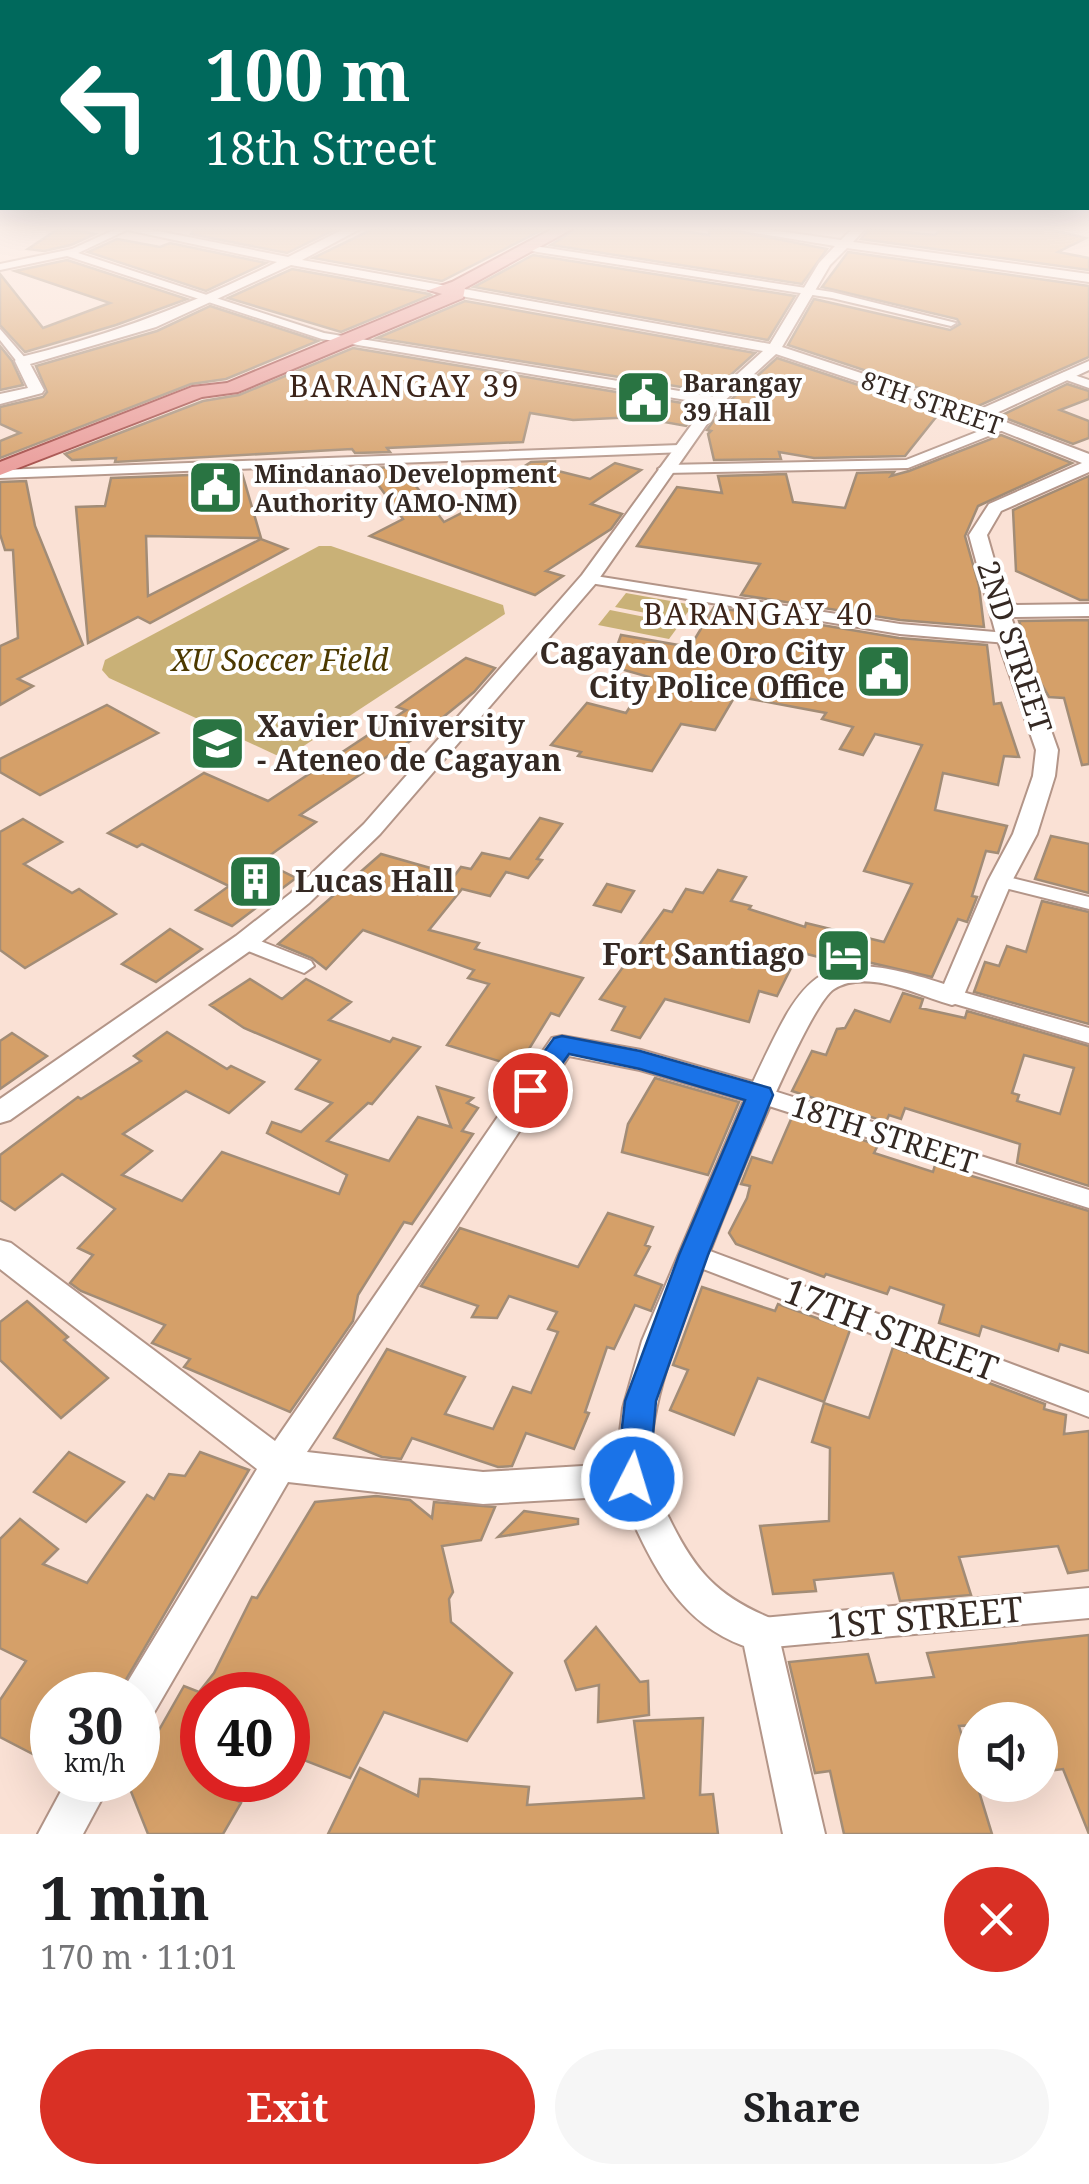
<!DOCTYPE html>
<html lang="en">
<head>
<meta charset="utf-8">
<style>
  body { margin:0; font-family:"Noto Serif",serif; background:#f6f6f6; color:#202124; height:100vh; display:flex; flex-direction:column; font-size:38px; white-space:nowrap }
  * { box-sizing:border-box; margin:0 }
  p { font-size:32px; color:#757577 }
  .icon { flex:none; width:55px; height:55px; fill:none; stroke:currentColor; stroke-width:2; stroke-linecap:round; stroke-linejoin:round }
  .map { position:relative; height:1834px; overflow:hidden }
  .details { display:flex; flex-direction:column; background:#fff; flex:1 }
  .details>* { flex:none }
  .guide { position:absolute; left:0px; top:0px; width:1090px; height:210px; box-shadow:0 10px 40px #0002; background:#00695c; color:#fff; overflow:hidden }
  .buttons { position:absolute; left:958px; top:1702px; display:grid; gap:20px }
  .buttons a { display:grid; place-items:center; width:100px; height:100px; border-radius:50%; background:#fff; box-shadow:0 10px 40px #0002; font-size:50px }
  .speed { position:absolute; left:30px; top:1672px; display:flex; gap:20px; font-size:50px; font-weight:700; text-align:center }
  .speed>* { display:grid; place-content:center; width:130px; height:130px; border-radius:50%; background:#fff; box-shadow:0 10px 40px #0002; line-height:1 }
  .speed small { font-size:25px; font-weight:400 }
  .speed .limit { border:15px solid #d22; background:#fff; color:#111 }
  .pin { position:absolute; display:grid; place-items:center; width:85px; height:85px; color:#fff; margin:-42px; border:5px solid #fff; border-radius:50%; box-shadow:0 2px 10px #0007 }
  .me { position:absolute; width:110px; margin:-55px; rotate:5deg; stroke-linejoin:round; filter:drop-shadow(0 0 8px #0008) }
  .turn { display:flex; align-items:center; gap:35px; height:210px; padding:0 40px; font-size:45px }
  .turn .icon { width:130px; height:130px; stroke-width:2.5 }
  .turn b { display:block; font-size:70px; line-height:85px }
  .round { display:grid; place-items:center; flex:none; width:105px; height:105px; border-radius:52px; background:#f6f6f6 }
  .overview { display:flex; align-items:center; justify-content:space-between; height:170px; padding:0 40px }
  h1 { font-size:60px; font-weight:700; line-height:75px }
  .button { display:flex; gap:20px; margin-top:auto; padding:20px 40px }
  .button a { flex:1; height:115px; border-radius:60px; background:#d93025; color:#fff; font-size:40px; font-weight:700; line-height:115px; text-align:center }
  .button a+a { background:#f6f6f6; color:#202124 }
  .map>svg:first-child { display:block }
  .green { fill:#c9b177 }
  .building { fill:#d5a069; stroke:#a28c76; stroke-width:2.5; fill-rule:evenodd }
  .lines { fill:none; stroke-linecap:round; stroke-linejoin:round }
  .minor-casing { stroke:#b39588; stroke-width:4 }
  .tertiary-casing { stroke:#b39588; stroke-width:4 }
  .primary-casing { stroke:#a14743; stroke-width:4 }
  .minor { fill:#fff; fill-rule:evenodd }
  .tertiary { fill:#fff; fill-rule:evenodd }
  .primary { fill:#e99a98; fill-rule:evenodd }
  .route { fill:#1a73e8; stroke:#114b97; stroke-width:2.5 }
  .labels { text-anchor:middle; stroke-width:8; stroke-linejoin:round; paint-order:stroke }
  .far-poi-label { font-size:25px; font-weight:bold; fill:#352923; stroke:#fff; text-anchor:start }
  .far-street-label { font-size:25px; fill:#352923; stroke:#fff }
  .far-quarter-label { font-size:30px; letter-spacing:2.5px; fill:#3c2419; stroke:#fff }
  .street-label { font-size:30px; fill:#352923; stroke:#fff }
  .poi-label { font-size:30px; font-weight:bold; fill:#352923; stroke:#fff; text-anchor:end }
  .park-label { font-size:30px; font-style:italic; fill:#4c3900; stroke:#fff }
  .near-street-label { font-size:35px; fill:#352923; stroke:#fff }
</style>
</head>
<body>
<div class="map">
<svg width="1089" height="1834" viewBox="0 0 1089 1834">
  <rect width="100%" height="100%" fill="#fae1d5"/>
  <g class="green">
    <path d="M319,546H331L503,605L505,614L296,751L276,755L109,678L102,670L105,660Z"/>
    <path d="M626,593L693,605L682,620L615,607Z"/>
    <path d="M610,610L680,624L669,639L598,625Z"/>
  </g>
  <g class="building">
    <path d="M58,229H69L95,234L71,245L44,251L28,249Z"/>
    <path d="M194,229H331L334,230L287,253L191,234Z"/>
    <path d="M373,229H544L442,281L313,258Z"/>
    <path d="M576,229H668L709,235V229H727L827,249L802,284L551,245Z"/>
    <path d="M869,229L935,235L942,229L959,233L964,229H1048L1086,238L1058,252L1089,258V270L861,239Z"/>
    <path d="M117,239L160,247L170,243L266,263L206,291L88,252Z"/>
    <path d="M848,252L1089,286V357L976,407L788,345L814,299L950,330L960,324L957,319L822,287Z"/>
    <path d="M533,255L795,296L768,340L474,287Z"/>
    <path d="M67,260L187,299L116,325L25,352L0,325V274L43,328L110,303L15,271Z"/>
    <path d="M292,269L429,294L431,295L341,332L228,298Z"/>
    <path d="M465,301L755,353L712,392L377,338Z"/>
    <path d="M210,306L318,341L226,379L191,384L0,458V441L20,433L0,424V407L43,397L47,392L36,366L157,331Z"/>
    <path d="M0,346L12,361L23,385L0,390Z"/>
    <path d="M353,348L700,406L686,426L637,417L573,420L530,413L523,442L387,448L390,452L355,453L352,449L115,462L116,458L72,460L65,454L203,401L239,395Z"/>
    <path d="M777,358L940,412L905,456L814,458L779,452L781,459L714,460L708,434L711,431L707,430L724,406Z"/>
    <path d="M1067,384L1089,391V399L1060,410L1089,421V438L1073,444L1000,416Z"/>
    <path d="M1001,435L1072,463L978,506L965,536L979,586L984,627L900,620L741,595L760,564L637,546L677,487L722,493L718,476L786,474L793,502L845,508L857,473L894,472L891,476L909,471Z"/>
    <path d="M555,461L554,470L590,479L615,463L641,470L591,504L622,514L611,529L546,571L563,576L535,595L370,536L403,519L366,468L401,467L444,522L526,480L509,476L531,462Z"/>
    <path d="M242,473L261,538L146,536L148,596L261,539L287,549L150,623L138,617L88,643L76,507L105,506L111,478Z"/>
    <path d="M1089,476V600H1080L1016,571L1013,510Z"/>
    <path d="M26,481L35,526L83,645L18,679L33,686L0,705V646L18,638L13,550H5L0,534V482Z"/>
    <path d="M714,607L899,638L987,645L994,704L1001,703L1019,757L1004,756L998,785L943,773L935,810L1007,826L998,853L986,851L972,896L977,897L967,922L958,919L932,977L850,958L846,964L799,952L777,996L759,991L749,1022L665,999L640,1038L612,1030L625,1007L600,999L664,910L672,912L686,889L703,893L718,870L746,877L731,901L751,906L749,909L805,927L806,923L884,942L912,884L864,871L922,745L875,734L863,755L840,749L853,727L822,719L826,713L735,696L715,730L681,724L652,771L578,756L581,752L551,745L587,703L626,713L649,677L610,666L621,635L690,647Z"/>
    <path d="M1089,620V764L1082,765L1064,698L1049,697L1039,680L1019,621Z"/>
    <path d="M466,658L495,668L474,692L431,727L300,815L316,822L262,861L296,878L232,926L196,910L229,886L142,844L137,847L108,833L204,773L268,801L406,710L397,707Z"/>
    <path d="M107,705L158,733L40,795L0,772V759Z"/>
    <path d="M540,818L562,824L537,859L542,860L528,878L506,872L490,896L462,889L429,930L479,943L475,949L583,978L559,1016L551,1013L518,1067L447,1045L489,984L468,978L474,970L363,930L326,969L312,958L278,944L381,854L455,875L461,867L471,869L482,853L510,859Z"/>
    <path d="M23,819L62,842L24,864L72,893L79,889L116,914L25,968L0,950V832Z"/>
    <path d="M1051,836L1089,844V893L1035,879Z"/>
    <path d="M607,884L634,891L621,912L594,905Z"/>
    <path d="M1042,901L1089,912V1024L974,992L985,962L999,966L1007,946L1026,952Z"/>
    <path d="M170,929L202,949L156,982L122,964Z"/>
    <path d="M250,979L282,999L306,979L351,1002L329,1020L390,1042L393,1038L420,1047L372,1104L368,1103L327,1141L389,1161L418,1117L451,1127L437,1087L473,1098L467,1103L478,1108L462,1131L473,1134L412,1224L404,1222L358,1295L353,1321L290,1412L184,1367L190,1359L152,1343L165,1325L81,1291L70,1283L93,1255L78,1248L115,1209L62,1174L15,1210L0,1200V1155L78,1097L81,1099L141,1061L134,1056L167,1032L227,1069L231,1066L264,1082L229,1113L186,1091L123,1134L152,1151L122,1175L182,1201L222,1152L339,1194L347,1175L267,1133L272,1122L301,1132L332,1103L296,1089L320,1060L244,1028L210,1005Z"/>
    <path d="M903,993L923,999L920,1008L965,1018L967,1011L1089,1046V1186L1017,1163L1020,1144L905,1108L901,1119L889,1115L886,1122L792,1091L812,1051L826,1055L837,1029L845,1028L855,1010L890,1022ZM1024,1055L1074,1068L1060,1114L1017,1101L1019,1095L1012,1093Z"/>
    <path d="M12,1033L47,1056L0,1089V1041Z"/>
    <path d="M655,1078L739,1102L708,1175L622,1152L628,1124Z"/>
    <path d="M792,1117L878,1145L874,1153L933,1172L935,1165L1089,1211V1353L1060,1344L1058,1351L982,1326L979,1336L939,1323L944,1305L890,1287L887,1294L826,1274L824,1277L736,1244L729,1233L747,1198L750,1186L741,1184L752,1157L772,1163Z"/>
    <path d="M608,1213L653,1227L645,1245L650,1247L635,1275L662,1285L651,1311L635,1305L614,1349L607,1347L585,1412L589,1413L574,1449L526,1433L512,1466L498,1467L412,1438L401,1459L382,1457L334,1438L387,1349L465,1377L445,1414L493,1429L513,1387L531,1393L558,1332L548,1329L557,1312L509,1296L497,1318L472,1317L478,1306L421,1286L460,1228L578,1267Z"/>
    <path d="M702,1287L775,1311L778,1304L850,1330L824,1402L758,1378L734,1435L670,1410L688,1370L673,1365Z"/>
    <path d="M27,1301L68,1337L64,1340L108,1378L61,1418L0,1360V1322Z"/>
    <path d="M893,1347L1045,1404L1044,1409L1066,1415L1064,1434L1089,1431V1570L1068,1573L1058,1546L959,1557L971,1595L900,1601L893,1573L814,1580L816,1591L773,1594L760,1526L829,1521L830,1448L812,1442L824,1403L869,1418Z"/>
    <path d="M69,1452L124,1482L86,1522L34,1492Z"/>
    <path d="M200,1452L249,1470L117,1695H52V1764L0,1737V1700L26,1661L0,1648V1539L20,1519L58,1549L43,1564L87,1583L147,1495L154,1499L169,1474L185,1476Z"/>
    <path d="M376,1496L410,1500L432,1518L434,1502L495,1507L481,1540L442,1546L453,1592L449,1599L451,1622L512,1673L467,1741L384,1712L350,1778L288,1754V1695H202V1781L241,1803L223,1834H148L128,1784L138,1780V1767L184,1686L199,1692L214,1673L252,1597L257,1598L315,1502Z"/>
    <path d="M524,1511L578,1519V1524L498,1537Z"/>
    <path d="M596,1627L640,1682L648,1681L649,1715L598,1722L599,1685L576,1690L565,1661Z"/>
    <path d="M1089,1635V1834L1063,1769L1040,1772V1720H975V1725L959,1726L992,1834H844L830,1771L815,1773L789,1662L868,1654L876,1683L934,1677L927,1653Z"/>
    <path d="M703,1718L700,1795L713,1794L718,1834H328L360,1768L418,1796L420,1779H429L529,1787L527,1805L644,1798L634,1721Z"/>
  </g>
  <g class="lines">
    <defs>
      <g id="minor">
        <path d="M116,229H129L78,253L324,333L716,397L722,401L716,405L322,339L67,256L0,270V264L72,249Z"/>
        <path d="M528,245L832,292L956,323L951,326L832,298L525,250Z"/>
        <path d="M0,329L26,359V363H18L0,340Z"/>
        <path d="M1065,372L1089,380V388L1061,378V374Z"/>
        <path d="M1002,422L1008,426L1006,429L908,468L665,473L658,469L665,465L906,460Z"/>
        <path d="M680,445L686,449L685,452L0,478V470Z"/>
        <path d="M589,575L900,624L1007,633L1015,638L1007,643L900,634L584,582V576Z"/>
        <path d="M1000,875L1089,897V909L993,885L990,881Z"/>
        <path d="M245,935L311,961L314,966L304,973L238,947L235,942L238,937Z"/>
        <path d="M952,989L1089,1028V1043L945,1001L941,996Z"/>
        <path d="M761,1087L1089,1190V1208L753,1101L750,1095L753,1089Z"/>
        <path d="M694,1245L1089,1393V1417L685,1262L681,1255L685,1248Z"/>
        <path d="M1089,1588V1618L761,1648L750,1644L746,1633L750,1622L761,1618Z"/>
      </g>
      <g id="tertiary">
        <path d="M123,229H148L288,257L344,229H360L302,260L770,344L819,263L835,246L731,229H764L841,240L852,229H865L853,242L1089,274V282L847,248L830,265L782,347L976,411L1089,361V370L990,416L1089,454V472L1001,511L987,535L1007,605L1089,604V616L1011,617L1058,750L1055,776L1037,834L1012,881L961,1002L952,1005C918,996 868,968 834,989C801,1009 682,1317 666,1371C656,1404 648,1441 651,1476C652,1490 663,1505 669,1518C696,1573 718,1597 775,1620L825,1834H783L744,1646C675,1621 650,1559 621,1496L483,1504L288,1482L152,1716L138,1722V1695H121L124,1688L257,1469L0,1269V1240L11,1243L275,1441L552,1038L562,1036L641,1050L753,1082C805,971 817,943 944,984L988,881L1013,834L1033,776L1036,750L997,638L969,535L989,504L1082,463L972,419L776,354L721,404L596,583L380,834L309,903L254,948L10,1120L0,1123V1099L236,936L291,893L364,824L582,575L711,398L763,351L291,265L156,327L30,364L44,390L42,393L0,404V394L28,388L15,361L17,358C109,336 192,304 277,262ZM569,1056L640,1070L744,1100L642,1341L623,1408L616,1464L483,1472L307,1452Z"/>
        <path d="M67,1780H112L83,1834H38Z"/>
      </g>
      <path id="primary" d="M552,229H572L465,288L463,298L238,392L202,397L0,475V462L192,387L227,383L442,294L429,290L452,282Z"/>
    </defs>
    <use href="#minor" class="minor-casing"/>
    <use href="#tertiary" class="tertiary-casing"/>
    <use href="#primary" class="primary-casing"/>
    <use href="#minor" class="minor"/>
    <use href="#tertiary" class="tertiary"/>
    <use href="#primary" class="primary"/>
  </g>
  <linearGradient id="sky" x2="0" y2="1"><stop stop-color="#afb7dc"/><stop offset="0.47" stop-color="#fdf2ec"/><stop offset="1" stop-color="#fdf2ec" stop-opacity="0"/></linearGradient>
  <rect width="1089" height="486" fill="url(#sky)"/>
  <path class="route" d="M562,1036L640,1051L770,1088L773,1095L708,1255L656,1401L649,1479L644,1490L632,1494L621,1490L616,1479L625,1401L679,1255L745,1100L640,1069L569,1054L539,1097H521L517,1090L521,1084L554,1038Z"/>
  <defs>
    <symbol id="civic-square" viewBox="-11 -11 22 22"><rect x="-9" y="-9" width="18" height="18" rx="4" fill="#297442" stroke="#fff"/><path d="M-.6-6.5H3V-4.5H.6V-3L4-1V1h2V6H-6V1h2V-1L-.6-3ZM-1.2 2.5V6h2.4V2.5Z" fill="#fff"/></symbol>
    <symbol id="university-square" viewBox="-11 -11 22 22"><rect x="-9" y="-9" width="18" height="18" rx="4" fill="#297442" stroke="#fff"/><path d="M0-5L7-2L0 1L-7-2ZM-4 1L0 2.5L4 1V4Q0 6-4 4Z" fill="#fff"/></symbol>
    <symbol id="building-square" viewBox="-11 -11 22 22"><rect x="-9" y="-9" width="18" height="18" rx="4" fill="#297442" stroke="#fff"/><path d="M-4-6H4V6H1V3H-1V6H-4ZM-2.5-4.3h1.7v1.8h-1.7ZM.8-4.3h1.7v1.8H.8ZM-2.5-1h1.7V.8h-1.7ZM.8-1h1.7V.8H.8Z" fill="#fff"/></symbol>
    <symbol id="hotel-square" viewBox="-11 -11 22 22"><rect x="-9" y="-9" width="18" height="18" rx="4" fill="#297442" stroke="#fff"/><path d="M-6-4.5h1.5V1H6V5H4.5V3h-9V5H-6ZM-4 0a1.8 1.8 0 1 1 3.6 0ZM.5 0V-2.5h3Q6-2.5 6 0Z" fill="#fff"/></symbol>
  </defs>
  <g fill-rule="evenodd">
    <use href="#civic-square" x="612" y="366" width="63" height="63"/>
    <use href="#civic-square" x="184" y="456" width="63" height="63"/>
    <use href="#civic-square" x="852" y="640" width="63" height="63"/>
    <use href="#university-square" x="186" y="712" width="63" height="63"/>
    <use href="#building-square" x="224" y="850" width="63" height="63"/>
    <use href="#hotel-square" x="812" y="924" width="63" height="63"/>
  </g>
  <g class="labels">
    <g class="far-poi-label">
      <text x="683" y="392">Barangay<tspan x="683" dy="29">39 Hall</tspan></text>
      <text x="254" y="483">Mindanao Development<tspan x="254" dy="29">Authority (AMO-NM)</tspan></text>
    </g>
    <g class="far-street-label">
      <text transform="translate(932 403) rotate(19)" y="9">8TH STREET</text>
    </g>
    <g class="far-quarter-label">
      <text x="405" y="397">BARANGAY 39</text>
      <text x="759" y="625">BARANGAY 40</text>
    </g>
    <g class="street-label">
      <text transform="translate(1014 647) rotate(72)" y="10">2ND STREET</text>
      <text transform="translate(884 1135) rotate(18)" y="10">18TH STREET</text>
    </g>
    <g class="poi-label">
      <text x="845" y="664">Cagayan de Oro City<tspan x="845" dy="34">City Police Office</tspan></text>
      <text x="257" y="737" text-anchor="start">Xavier University<tspan x="257" dy="34">- Ateneo de Cagayan</tspan></text>
      <text x="295" y="892" text-anchor="start">Lucas Hall</text>
      <text x="805" y="965">Fort Santiago</text>
    </g>
    <g class="park-label">
      <text x="280" y="671">XU Soccer Field</text>
    </g>
    <g class="near-street-label">
      <text transform="translate(891 1330) rotate(21)" y="12">17TH STREET</text>
      <text transform="translate(925 1618) rotate(-5)" y="12">1ST STREET</text>
    </g>
  </g>
</svg>
<div class="buttons">
<a><svg class="icon" aria-label="sound" viewBox="0 0 24 24"><path d="M4 9h4l5-4v14l-5-4H4zM17 9q2 3 0 6"/></svg></a>
</div>
<div class="speed"><div>30<small>km/h</small></div><div class="limit">40</div></div>
<div class="pin" style="left:530px;top:1090px;background:#d93025"><svg class="icon" aria-label="arrive" viewBox="0 0 24 24"><path d="M6 21V4h12l-3 4 3 4H6"/></svg></div>
<svg class="me" style="left:632px;top:1479px" viewBox="-20 -20 40 40"><circle r="17" fill="#1a73e8" stroke="#fff" stroke-width="3"/><path d="M0-11L8 9 0 5-8 9z" fill="#fff"/></svg>
<div class="guide">
<div class="turn"><svg class="icon" aria-label="left" viewBox="0 0 24 24"><path d="M17 20v-9H6M10 6l-5 5 5 5"/></svg><div><b>100 m</b>18th Street</div></div>
</div>
</div>
<section class="details">
<div class="overview"><div><h1>1 min</h1><p>170 m · 11:01</p></div><a class="round" style="background:#d93025;color:#fff"><svg class="icon" aria-label="close" viewBox="0 0 24 24"><path d="M6 6l12 12M18 6L6 18"/></svg></a></div>
<div class="button"><a>Exit</a><a>Share</a></div>
</section>
</body>
</html>
